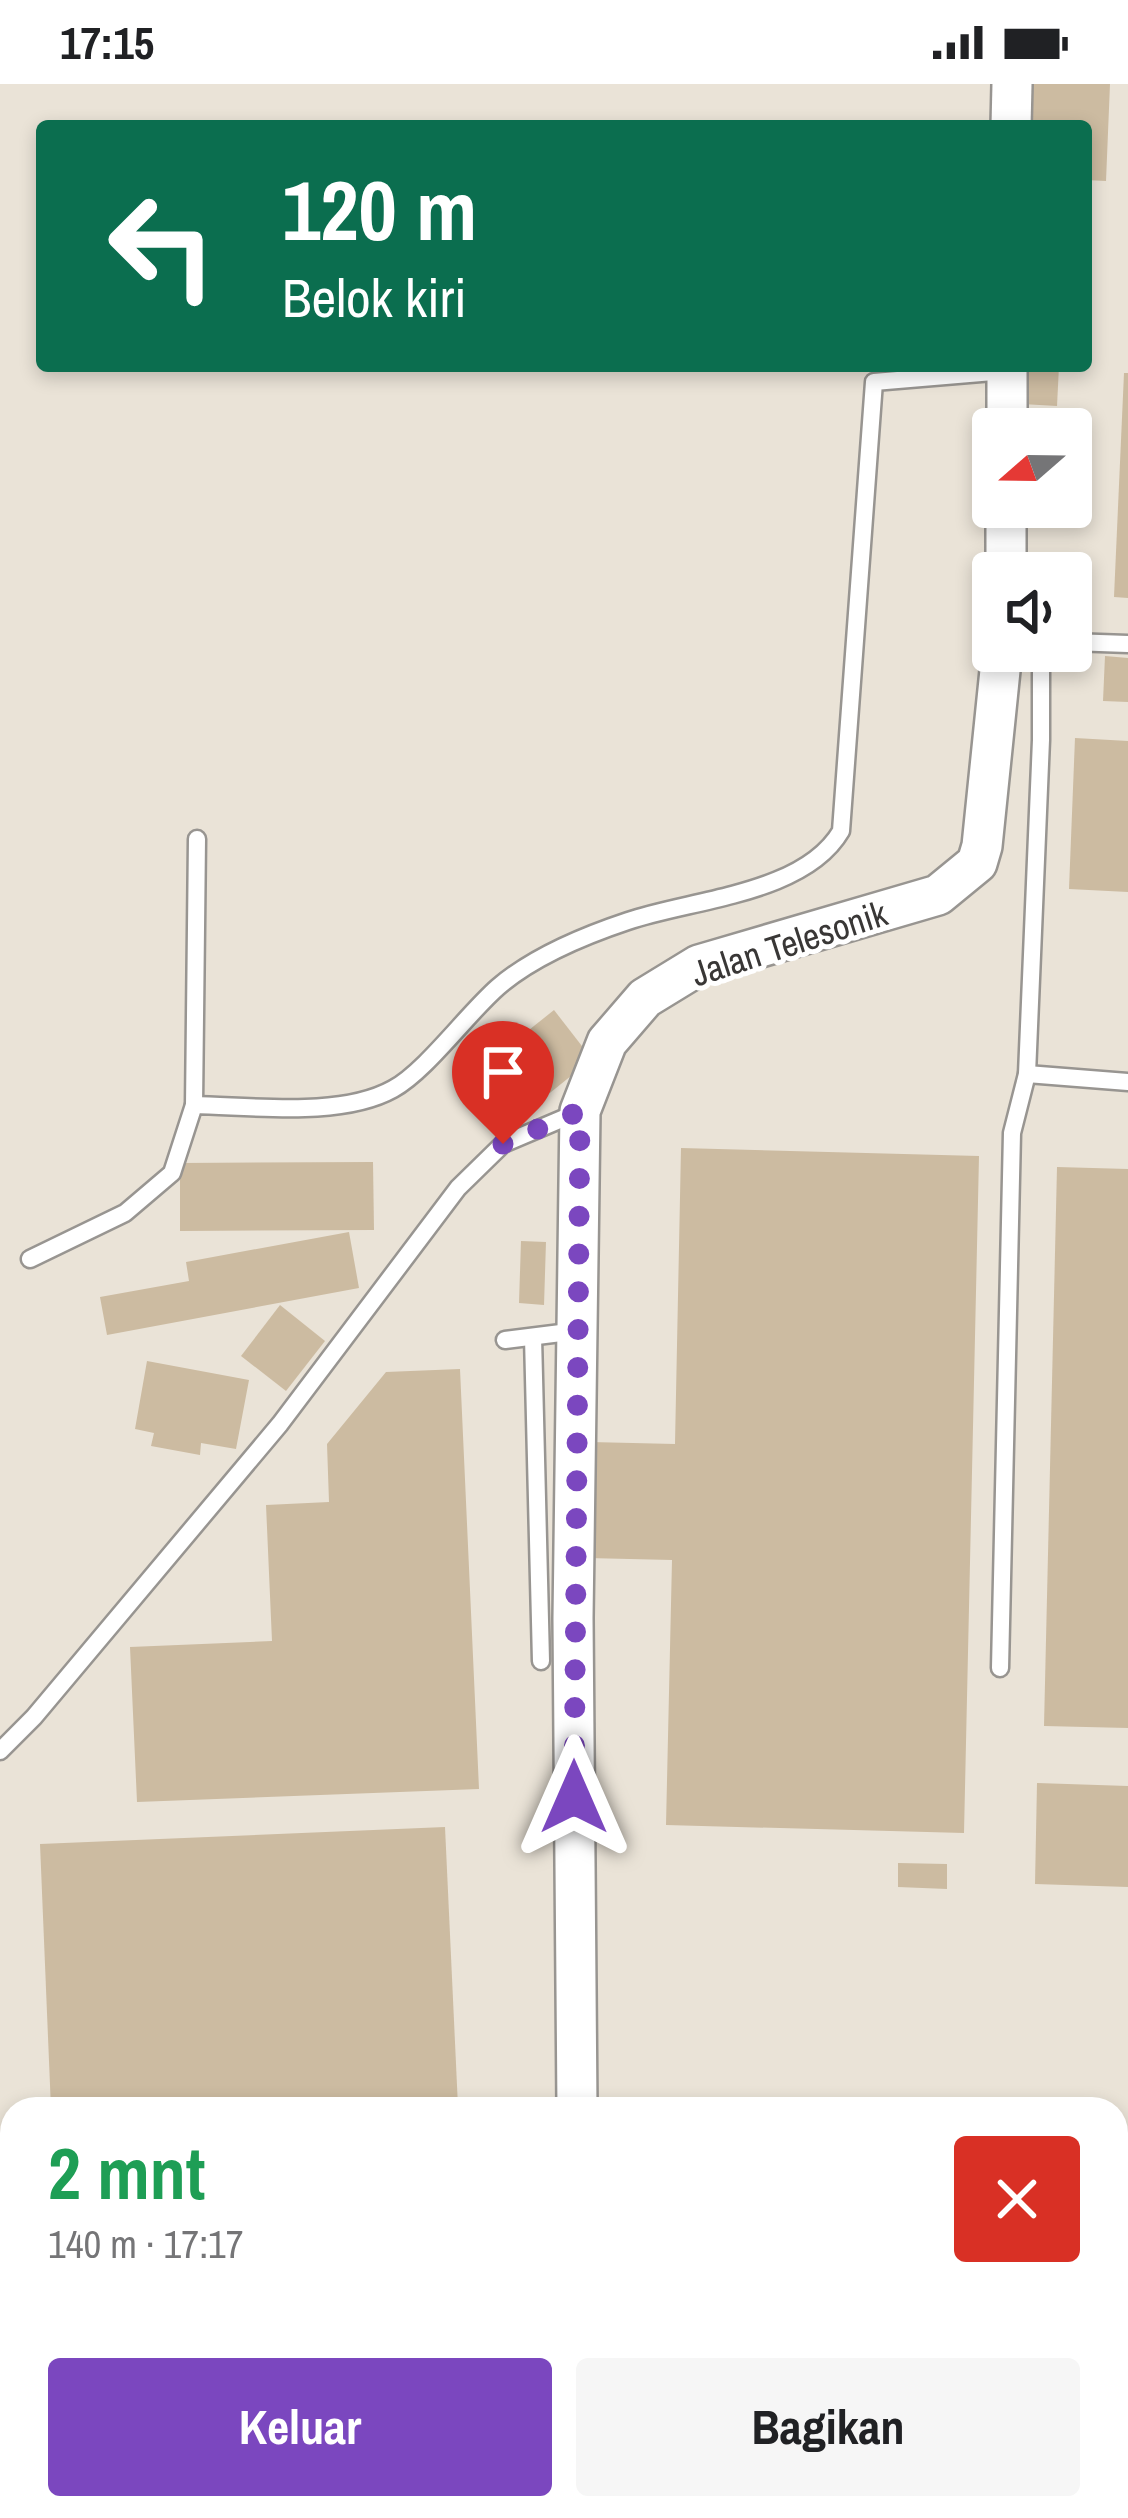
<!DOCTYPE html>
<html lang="id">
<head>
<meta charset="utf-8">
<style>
  body { margin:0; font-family:"Archivo Narrow",sans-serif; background:#f6f6f6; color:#202124; height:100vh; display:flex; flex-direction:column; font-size:45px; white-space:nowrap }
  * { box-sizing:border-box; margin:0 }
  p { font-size:39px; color:#757577 }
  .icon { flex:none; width:66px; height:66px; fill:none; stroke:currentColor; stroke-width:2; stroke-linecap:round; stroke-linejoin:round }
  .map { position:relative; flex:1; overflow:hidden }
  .side { position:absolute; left:0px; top:2013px; width:1128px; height:423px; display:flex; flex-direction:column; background:#fff; border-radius:36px 36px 0 0; box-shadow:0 6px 18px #0003 }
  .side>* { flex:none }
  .banner { position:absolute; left:36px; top:36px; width:1056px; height:252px; border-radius:12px; box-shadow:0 6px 18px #0003; background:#0b6e4f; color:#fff; overflow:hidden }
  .needle { width:78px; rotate:250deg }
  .tools { position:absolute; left:972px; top:324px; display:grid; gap:24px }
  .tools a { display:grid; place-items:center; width:120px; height:120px; border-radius:12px; background:#fff; box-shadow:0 6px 18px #0003; font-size:60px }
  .pin { position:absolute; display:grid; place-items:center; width:102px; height:102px; color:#fff; margin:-123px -51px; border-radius:50% 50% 50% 0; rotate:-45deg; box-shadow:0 0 12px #0007 }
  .pin .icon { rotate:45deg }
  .me { position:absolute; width:132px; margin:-66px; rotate:0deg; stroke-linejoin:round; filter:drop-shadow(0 0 9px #0008) }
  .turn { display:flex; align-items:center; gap:42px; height:252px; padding:0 48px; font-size:54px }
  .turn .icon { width:156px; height:156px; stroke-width:2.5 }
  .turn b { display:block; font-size:84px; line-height:102px }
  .round { display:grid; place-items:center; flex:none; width:126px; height:126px; border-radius:12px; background:#f6f6f6 }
  .head { display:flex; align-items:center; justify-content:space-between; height:204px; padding:0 48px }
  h1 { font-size:72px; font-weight:700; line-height:90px; color:#1e9e55 }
  .primary-button { display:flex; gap:24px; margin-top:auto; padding:24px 48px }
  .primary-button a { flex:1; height:138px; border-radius:12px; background:#7b47bf; color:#fff; font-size:48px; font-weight:700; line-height:138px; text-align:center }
  .primary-button a+a { background:#f6f6f6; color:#202124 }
  .status { display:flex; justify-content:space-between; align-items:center; height:84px; padding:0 60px; background:#fff; direction:ltr }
  .status svg { height:33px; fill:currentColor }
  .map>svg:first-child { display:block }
  .built { fill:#eae3d7; fill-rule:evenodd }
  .building { fill:#ccbba1 }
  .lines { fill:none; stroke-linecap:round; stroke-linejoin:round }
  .service-casing { stroke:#989591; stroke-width:21 }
  .tertiary-casing { stroke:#989591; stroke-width:44 }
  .service { stroke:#fff; stroke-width:16 }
  .tertiary { stroke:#fff; stroke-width:39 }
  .route { stroke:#7b47bf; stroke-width:21; stroke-dasharray:0 37.8 }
  .labels { text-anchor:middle; stroke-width:10; stroke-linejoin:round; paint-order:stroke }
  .street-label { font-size:36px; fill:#393736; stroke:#fff }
</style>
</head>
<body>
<div class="status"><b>17:15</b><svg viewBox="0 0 49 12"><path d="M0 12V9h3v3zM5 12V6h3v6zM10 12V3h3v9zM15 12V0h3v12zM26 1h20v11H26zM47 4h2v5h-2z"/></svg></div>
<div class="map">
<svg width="1128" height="2434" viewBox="0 0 1128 2434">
  <rect width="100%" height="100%" fill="#eeebe7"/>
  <path class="built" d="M0,0H1128V2434H0ZM42,42H1086V282H42ZM993,345H1071V423H993ZM993,489H1071V567H993ZM12,2025H1116V2424H12Z"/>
  <g class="building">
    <path d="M1033,0H1110L1106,97L1086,96V42H1031Z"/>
    <path d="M1024,282H1059L1057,322L1022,320Z"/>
    <path d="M1124,289H1128V514L1114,513Z"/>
    <path d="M1105,572L1128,574V618L1103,617Z"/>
    <path d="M1075,654L1128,657V808L1069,805Z"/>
    <path d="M554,926L592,975L499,1050L460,1001Z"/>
    <path d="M681,1064L979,1072L964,1749L666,1741L672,1476L587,1474L590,1358L675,1360Z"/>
    <path d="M373,1078L374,1146L180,1147V1079Z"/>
    <path d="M1057,1083L1128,1085V1644L1044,1642Z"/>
    <path d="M349,1148L359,1204L107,1251L100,1213L189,1197L186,1178Z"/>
    <path d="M521,1157L546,1158L544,1221L519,1219Z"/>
    <path d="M280,1221L325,1257L286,1307L241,1272Z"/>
    <path d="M147,1277L249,1296L236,1365L201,1359L200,1371L151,1362L154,1349L135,1345Z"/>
    <path d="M460,1285L479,1705L137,1718L130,1563L272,1557L266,1421L329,1418L327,1360L386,1288Z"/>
    <path d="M1037,1699L1128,1702V1803L1035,1800Z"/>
    <path d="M445,1743L458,2023L51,2025L40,1760Z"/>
    <path d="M898,1779L947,1780V1805L898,1803Z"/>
    <path d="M0,2417H12V2424H462L463,2434H0Z"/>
  </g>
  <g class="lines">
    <defs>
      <g id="service">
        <path d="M1071,558L1128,560"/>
        <path d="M1027,990L1128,998"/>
        <path d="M194,1021L197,755"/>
        <path d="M30,1175L125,1129L172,1089L194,1021C253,1022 341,1034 393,1005C426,987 467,930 498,903C534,872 583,852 628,837C693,815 804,810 841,747L874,298L1005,287"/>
        <path d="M533,1253L541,1577"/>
        <path d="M505,1256L577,1247"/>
        <path d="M1000,1584L1012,1049L1027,990L1041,656V567"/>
        <path d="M0,1667L34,1633L280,1340L458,1104L503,1060L576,1029"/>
        <path d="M644,2424L645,2434"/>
      </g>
      <g id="tertiary">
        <path d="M1011,42L1012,0"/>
        <path d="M1007,345V282"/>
        <path d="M1006,489V423"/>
        <path d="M577,2025L573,1534L580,1027L607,958L645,914L699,881L938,811L977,779L982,762L1002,567"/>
        <path d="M588,2424V2434"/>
      </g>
    </defs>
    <use href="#service" class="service-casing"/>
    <use href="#tertiary" class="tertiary-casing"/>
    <use href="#service" class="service"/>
    <use href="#tertiary" class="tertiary"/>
  </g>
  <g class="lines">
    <path class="route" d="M503,1060L580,1027L574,1713"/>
  </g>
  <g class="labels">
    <g class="street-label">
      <text transform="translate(789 859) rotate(-18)" y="13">Jalan Telesonik</text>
    </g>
  </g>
</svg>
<div class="tools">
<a><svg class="needle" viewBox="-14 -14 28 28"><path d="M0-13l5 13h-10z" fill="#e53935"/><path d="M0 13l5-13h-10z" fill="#757577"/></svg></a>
<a><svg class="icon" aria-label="sound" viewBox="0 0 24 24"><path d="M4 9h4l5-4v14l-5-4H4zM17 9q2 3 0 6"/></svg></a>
</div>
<div class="pin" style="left:503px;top:1060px;background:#d93025"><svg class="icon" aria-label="arrive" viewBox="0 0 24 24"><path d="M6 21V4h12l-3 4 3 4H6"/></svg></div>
<svg class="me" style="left:574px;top:1713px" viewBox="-20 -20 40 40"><path d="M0-17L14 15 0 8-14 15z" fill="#7b47bf" stroke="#fff" stroke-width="4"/></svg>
<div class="banner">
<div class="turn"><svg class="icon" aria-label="left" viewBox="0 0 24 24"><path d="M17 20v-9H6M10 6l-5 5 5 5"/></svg><div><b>120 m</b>Belok kiri</div></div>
</div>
<section class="side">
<div class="head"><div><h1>2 mnt</h1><p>140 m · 17:17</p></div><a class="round" style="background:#d93025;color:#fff"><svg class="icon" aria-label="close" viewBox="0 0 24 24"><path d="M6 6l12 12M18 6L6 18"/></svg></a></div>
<div class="primary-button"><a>Keluar</a><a>Bagikan</a></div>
</section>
</div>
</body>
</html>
